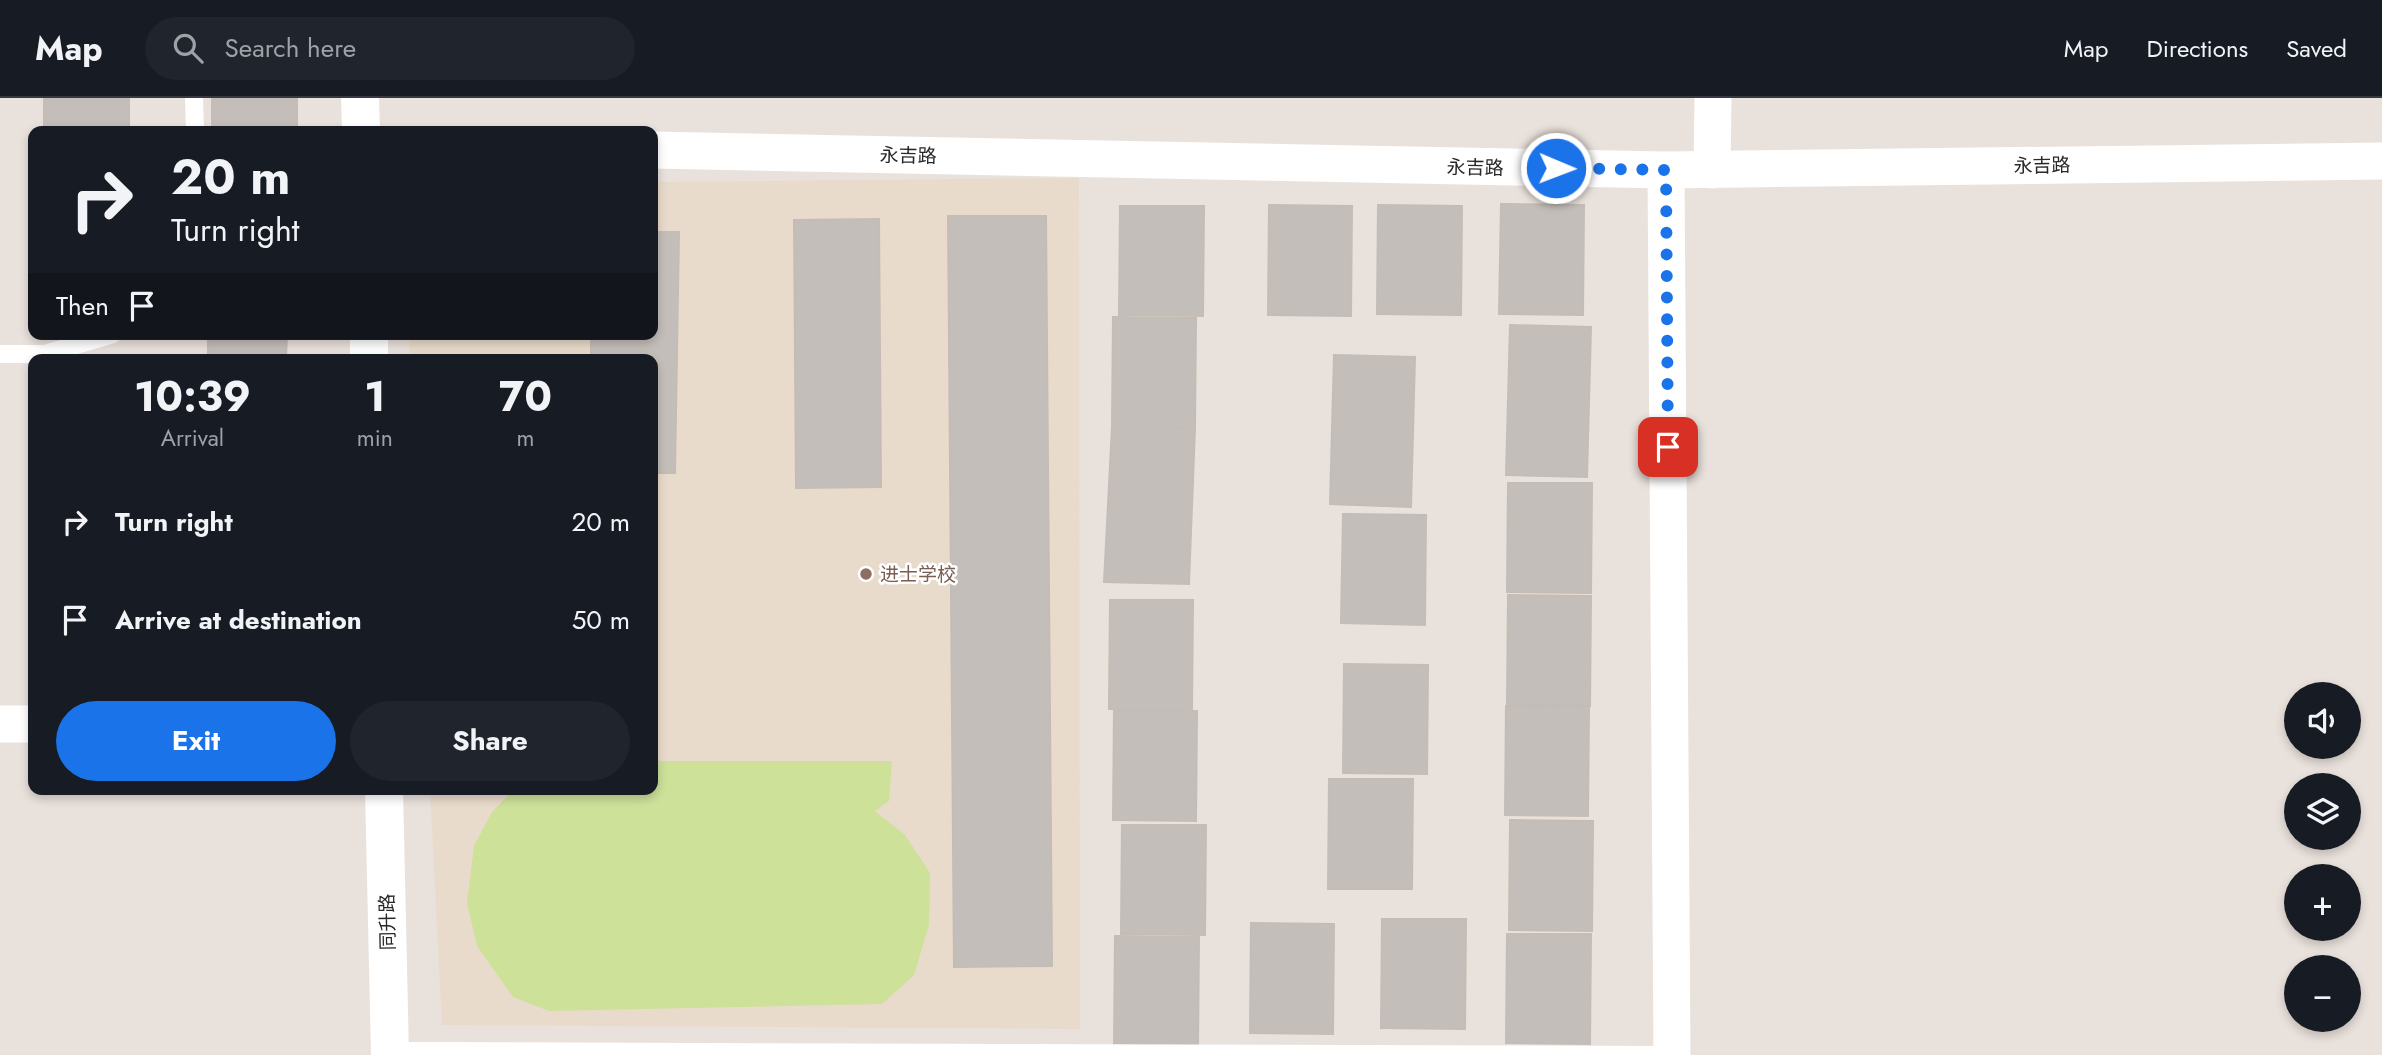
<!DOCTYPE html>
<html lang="en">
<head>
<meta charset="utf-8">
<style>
  body { margin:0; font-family:Jost,"Noto Sans SC",sans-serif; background:#20242c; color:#f1f3f6; height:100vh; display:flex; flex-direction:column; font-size:26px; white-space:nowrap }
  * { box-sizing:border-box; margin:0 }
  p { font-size:23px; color:#9ea1a6 }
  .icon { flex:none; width:38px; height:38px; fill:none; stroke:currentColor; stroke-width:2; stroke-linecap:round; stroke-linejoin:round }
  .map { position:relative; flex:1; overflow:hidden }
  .sheet { position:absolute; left:28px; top:256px; width:630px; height:441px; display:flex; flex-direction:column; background:#171b24; border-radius:14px; box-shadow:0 4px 10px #0003 }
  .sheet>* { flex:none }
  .top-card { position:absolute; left:28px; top:28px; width:630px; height:214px; border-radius:14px; box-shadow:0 4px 10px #0003; background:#171b24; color:#f1f3f6; overflow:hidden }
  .buttons { position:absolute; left:2284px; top:584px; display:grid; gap:14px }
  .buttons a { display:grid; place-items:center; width:77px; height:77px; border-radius:50%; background:#171b24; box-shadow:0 4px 10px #0003; font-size:35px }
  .pin { position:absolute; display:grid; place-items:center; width:60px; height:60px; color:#fff; margin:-30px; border-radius:14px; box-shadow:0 4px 10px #0006 }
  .me { position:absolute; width:77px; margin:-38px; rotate:91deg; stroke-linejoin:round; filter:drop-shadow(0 0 5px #0008) }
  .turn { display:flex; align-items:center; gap:24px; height:147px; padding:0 28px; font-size:32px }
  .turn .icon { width:91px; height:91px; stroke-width:2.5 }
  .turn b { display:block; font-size:49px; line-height:60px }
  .then { display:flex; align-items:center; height:66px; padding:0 28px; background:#0003; gap:14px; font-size:26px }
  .eta { display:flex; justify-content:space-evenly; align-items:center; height:119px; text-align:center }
  .eta b { font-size:42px; font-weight:700; line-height:49px }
  .button { display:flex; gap:14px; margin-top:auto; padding:14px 28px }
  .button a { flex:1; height:80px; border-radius:42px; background:#1a73e8; color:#fff; font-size:28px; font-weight:700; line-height:80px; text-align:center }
  .button a+a { background:#20242c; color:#f1f3f6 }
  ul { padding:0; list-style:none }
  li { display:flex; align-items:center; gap:21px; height:98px; padding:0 28px }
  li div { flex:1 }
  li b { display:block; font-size:26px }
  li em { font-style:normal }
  header { display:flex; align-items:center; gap:42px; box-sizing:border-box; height:98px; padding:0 35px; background:#171b24; border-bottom:2px solid #363941 }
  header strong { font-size:33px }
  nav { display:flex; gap:38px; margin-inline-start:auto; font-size:24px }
  .search { width:490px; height:63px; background:#20242c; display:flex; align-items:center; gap:18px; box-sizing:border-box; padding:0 24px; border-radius:38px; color:#9ea1a6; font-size:26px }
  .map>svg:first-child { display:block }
  .education { fill:#e9dbcb }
  .pitch { fill:#cde199 }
  .building { fill:#c4beba; stroke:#c4bcb5; stroke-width:2 }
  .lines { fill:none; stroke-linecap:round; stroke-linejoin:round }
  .lane { stroke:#fff; stroke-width:18 }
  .street { stroke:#fff; stroke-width:37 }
  .secondary { stroke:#fff; stroke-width:38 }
  .route { stroke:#1a73e8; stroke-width:12; stroke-dasharray:0 21.6 }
  .education-dot { fill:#8d6e63; stroke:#fff; stroke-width:2.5 }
  .labels { text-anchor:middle; stroke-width:5; stroke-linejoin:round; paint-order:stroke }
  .street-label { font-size:19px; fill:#282828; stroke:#fff }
  .education-label { font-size:19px; fill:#785e54; stroke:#fff; text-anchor:start }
</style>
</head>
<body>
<header>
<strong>Map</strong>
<div class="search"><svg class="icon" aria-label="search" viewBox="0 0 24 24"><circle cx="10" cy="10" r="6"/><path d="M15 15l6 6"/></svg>Search here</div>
<nav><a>Map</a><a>Directions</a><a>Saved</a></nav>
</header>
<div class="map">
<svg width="2382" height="957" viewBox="0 0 2382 957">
  <rect width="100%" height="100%" fill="#e9e1db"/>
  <path class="education" d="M1079,80L1080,931L442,927L430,691H653V261H410L409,236H653V84Z"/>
  <path class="pitch" d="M653,663H892L889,703L875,713L905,737L930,775L929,827L914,877L882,906L549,913L513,899L477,848L467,805L474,748L492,714L514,691H653Z"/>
  <g class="building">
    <rect x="44" y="0" width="85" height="33"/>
    <rect x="212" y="0" width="85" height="33"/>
    <path d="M1501,106L1584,107L1583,217L1499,216Z"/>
    <path d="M1269,107L1352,108L1351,218L1268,217Z"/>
    <path d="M1378,107L1462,108L1461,217L1377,216Z"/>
    <path d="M1120,108H1204L1203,218L1119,217Z"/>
    <path d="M948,118H1046L1052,868L954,869Z"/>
    <path d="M879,121L881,389L796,390L794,122Z"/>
    <path d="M653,134H679L675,375H653V261H591V236H653Z"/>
    <path d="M1113,219L1196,220L1195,330L1112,329Z"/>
    <path d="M1510,227L1591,229L1587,379L1506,377Z"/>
    <path d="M208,236H287L286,261H208Z"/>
    <path d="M1334,257L1415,259L1411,409L1330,406Z"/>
    <path d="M1112,329L1195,330L1189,486L1104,484Z"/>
    <path d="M1508,385H1592L1591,495L1507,494Z"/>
    <path d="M1343,416L1426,417L1425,527L1341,525Z"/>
    <path d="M29,455H33V538H31Z"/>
    <path d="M1508,497L1591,498L1590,608L1507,607Z"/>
    <path d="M1110,502H1193L1192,612L1109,611Z"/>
    <path d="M1344,566L1428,567L1427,676L1343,675Z"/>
    <path d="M1506,608L1589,609L1588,718L1505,717Z"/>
    <path d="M1114,613H1197L1196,723L1113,722Z"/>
    <path d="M1329,681H1413L1412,791H1328Z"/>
    <path d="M1510,722L1593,723L1592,833L1509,832Z"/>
    <path d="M1122,727H1206L1205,837L1121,836Z"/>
    <path d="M1382,821H1466L1465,931L1381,930Z"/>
    <path d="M1251,825L1334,826L1333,936L1250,935Z"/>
    <path d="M1507,836H1591L1590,946L1506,945Z"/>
    <path d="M1115,838L1199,839L1198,948H1114Z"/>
  </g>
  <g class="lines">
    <g class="lane">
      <path d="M194,0L195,33"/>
      <path d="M0,256H45L113,236"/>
      <path d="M390,953L1672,957"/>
    </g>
    <g class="street">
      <path d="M653,52L1666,72L2382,63"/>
      <path d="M1666,72L1672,957"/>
      <path d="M1712,72L1713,0"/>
      <path d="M0,626H33"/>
    </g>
    <g class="secondary">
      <path d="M360,0L361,33"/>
      <path d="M369,236V261"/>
      <path d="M384,691L390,957"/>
    </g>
  </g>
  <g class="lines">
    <path class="route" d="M1556,70L1666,72L1668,349"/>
  </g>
  <circle class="education-dot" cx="866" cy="476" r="7"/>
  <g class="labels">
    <g class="street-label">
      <text transform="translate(908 57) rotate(1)" y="7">永吉路</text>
      <text transform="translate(2042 67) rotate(-1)" y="7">永吉路</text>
      <text transform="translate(1475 69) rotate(1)" y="7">永吉路</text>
      <text transform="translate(387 824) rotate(-91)" y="7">同升路</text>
    </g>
    <g class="education-label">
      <text x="880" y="483">进士学校</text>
    </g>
  </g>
</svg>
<div class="buttons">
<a><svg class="icon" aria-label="sound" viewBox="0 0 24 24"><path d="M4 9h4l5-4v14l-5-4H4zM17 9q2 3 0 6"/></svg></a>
<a><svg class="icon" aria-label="layers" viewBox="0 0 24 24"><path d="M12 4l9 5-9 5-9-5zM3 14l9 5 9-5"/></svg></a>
<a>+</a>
<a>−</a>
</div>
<div class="pin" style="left:1668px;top:349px;background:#d93025"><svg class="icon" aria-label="arrive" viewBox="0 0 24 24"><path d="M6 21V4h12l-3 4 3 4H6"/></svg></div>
<svg class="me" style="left:1556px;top:70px" viewBox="-20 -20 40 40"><circle r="17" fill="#1a73e8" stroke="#fff" stroke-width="3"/><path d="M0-11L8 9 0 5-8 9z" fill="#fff"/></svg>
<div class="top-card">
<div class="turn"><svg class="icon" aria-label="right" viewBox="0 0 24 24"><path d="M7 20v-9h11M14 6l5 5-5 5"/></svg><div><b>20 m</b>Turn right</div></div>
<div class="then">Then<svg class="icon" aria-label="arrive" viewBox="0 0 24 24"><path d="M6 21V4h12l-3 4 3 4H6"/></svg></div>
</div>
<section class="sheet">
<div class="eta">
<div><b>10:39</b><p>Arrival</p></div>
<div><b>1</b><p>min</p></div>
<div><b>70</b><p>m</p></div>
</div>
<ul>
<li><svg class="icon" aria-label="right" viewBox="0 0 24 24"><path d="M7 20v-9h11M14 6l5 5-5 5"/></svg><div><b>Turn right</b></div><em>20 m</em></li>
<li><svg class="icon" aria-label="arrive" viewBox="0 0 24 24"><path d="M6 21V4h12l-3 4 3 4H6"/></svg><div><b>Arrive at destination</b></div><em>50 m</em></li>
</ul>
<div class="button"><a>Exit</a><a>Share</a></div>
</section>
</div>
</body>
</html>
